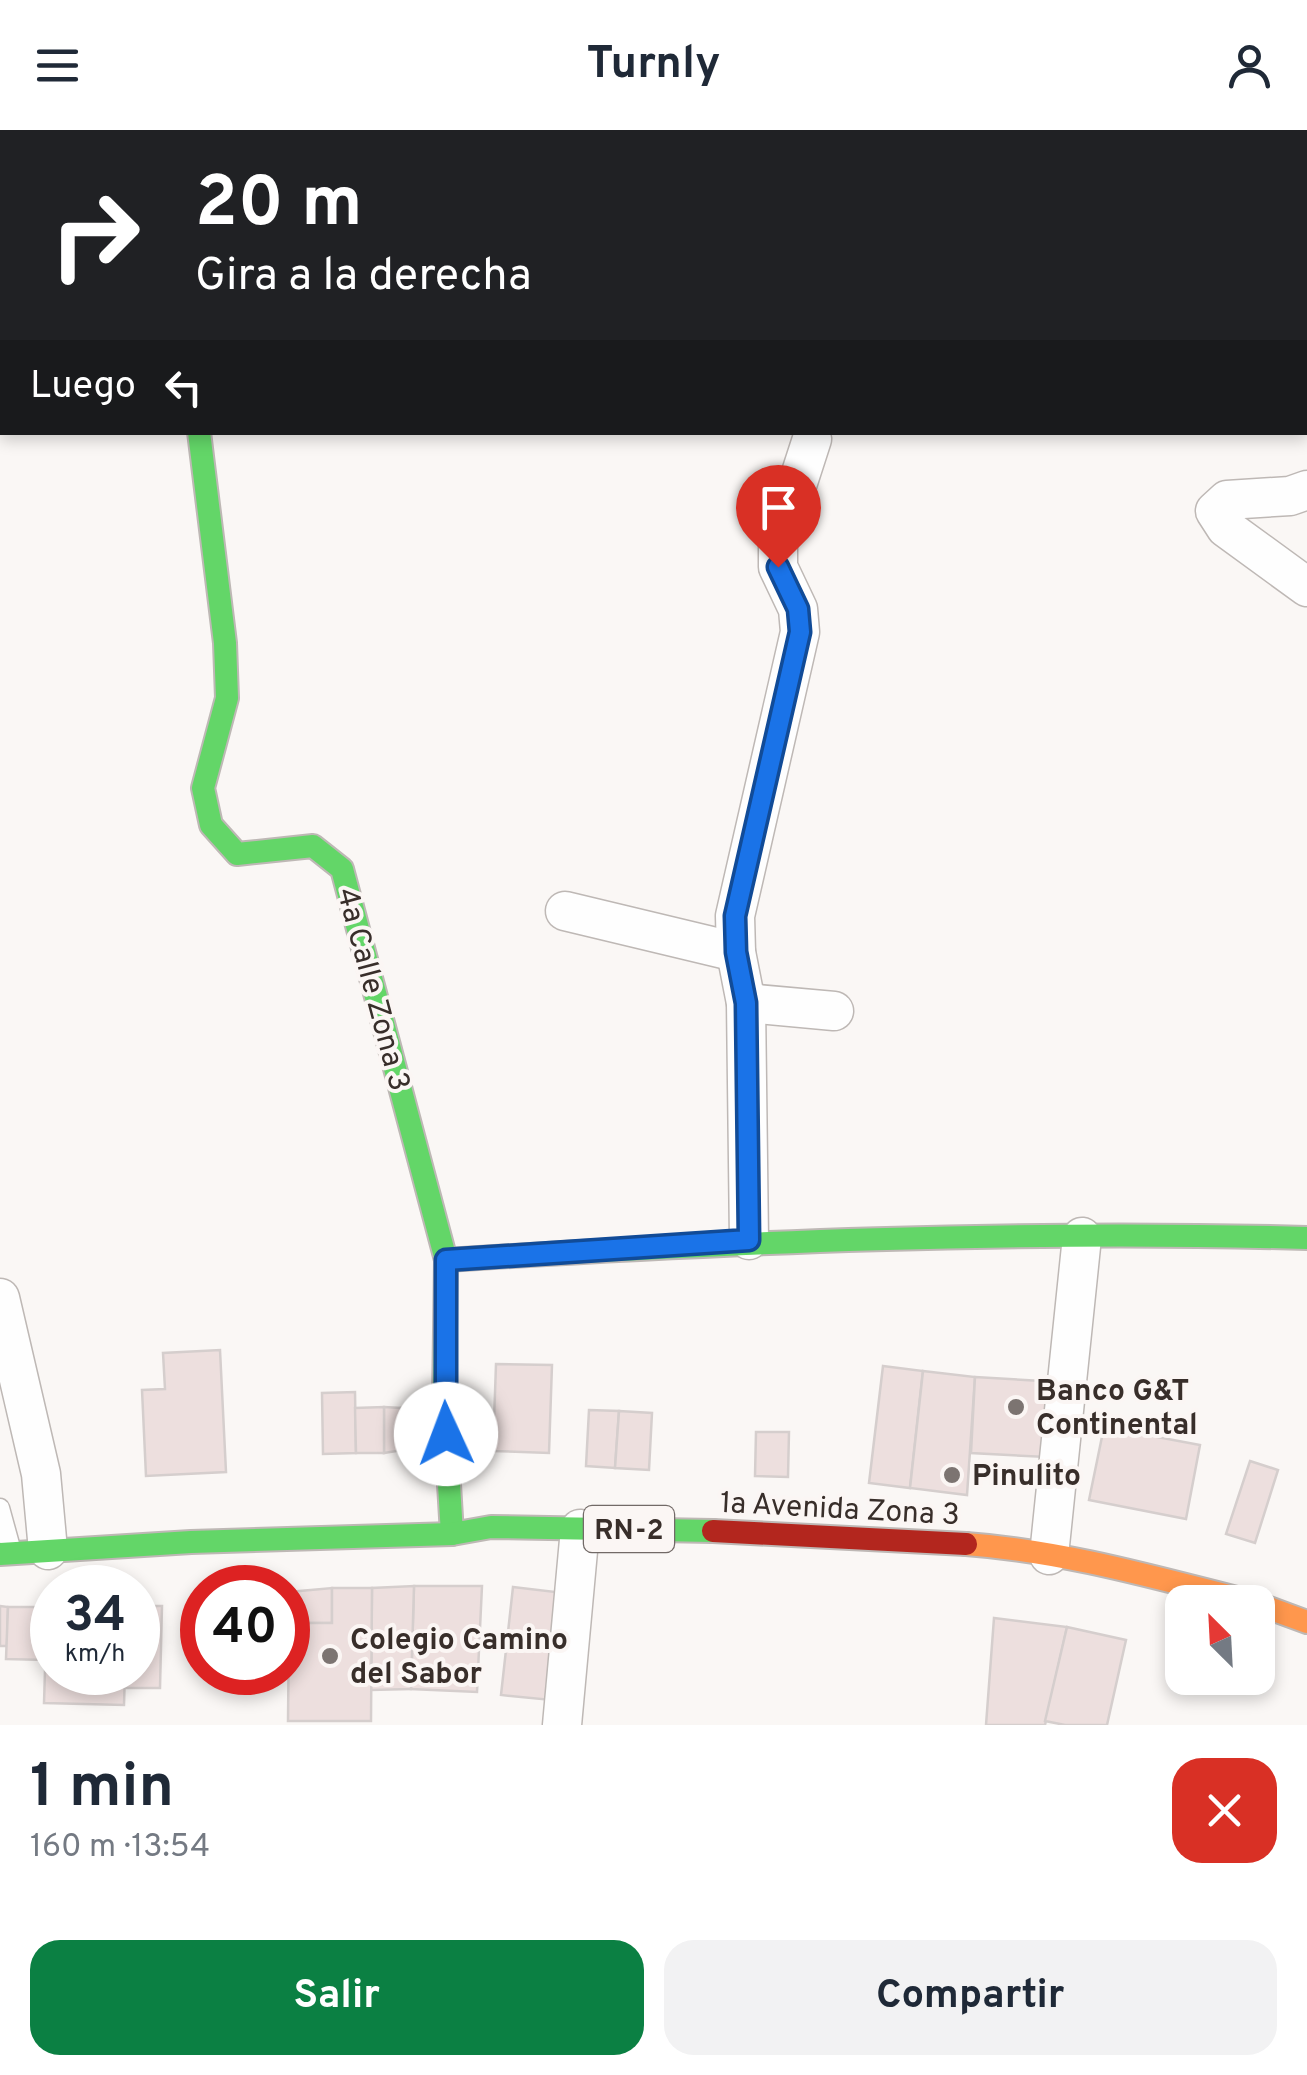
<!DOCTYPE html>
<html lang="es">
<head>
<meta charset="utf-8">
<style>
  body { margin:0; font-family:Overpass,sans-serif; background:#f2f2f3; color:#1f2937; height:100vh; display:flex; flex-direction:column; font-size:38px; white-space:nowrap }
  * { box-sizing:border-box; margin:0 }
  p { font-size:32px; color:#747a83 }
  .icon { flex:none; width:55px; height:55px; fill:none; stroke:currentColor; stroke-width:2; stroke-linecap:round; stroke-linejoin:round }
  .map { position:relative; height:1595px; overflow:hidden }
  .panel { display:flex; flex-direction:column; background:#fff; flex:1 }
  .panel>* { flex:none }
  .banner { position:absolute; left:0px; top:0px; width:1308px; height:305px; box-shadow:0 5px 15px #0003; background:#202124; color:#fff; overflow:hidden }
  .needle { width:65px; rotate:336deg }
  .buttons { position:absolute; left:1165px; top:1455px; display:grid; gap:20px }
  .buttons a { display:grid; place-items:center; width:110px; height:110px; border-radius:20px; background:#fff; box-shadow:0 5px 15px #0003; font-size:50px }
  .speed { position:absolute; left:30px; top:1435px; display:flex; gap:20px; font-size:50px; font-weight:700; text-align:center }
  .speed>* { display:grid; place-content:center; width:130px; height:130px; border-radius:50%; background:#fff; box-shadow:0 5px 15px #0003; line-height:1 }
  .speed small { font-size:25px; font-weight:400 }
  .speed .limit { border:15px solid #d22; background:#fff; color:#111 }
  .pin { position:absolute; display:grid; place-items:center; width:85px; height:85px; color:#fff; margin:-102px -42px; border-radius:50% 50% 50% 0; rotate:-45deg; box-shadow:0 0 10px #0007 }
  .pin .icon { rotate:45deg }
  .me { position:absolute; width:110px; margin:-55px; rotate:358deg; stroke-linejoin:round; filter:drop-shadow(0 0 8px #0008) }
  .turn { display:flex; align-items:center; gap:35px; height:210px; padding:0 30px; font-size:45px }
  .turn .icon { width:130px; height:130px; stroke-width:2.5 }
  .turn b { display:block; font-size:70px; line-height:85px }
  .then { display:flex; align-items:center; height:95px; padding:0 30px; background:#0003; gap:20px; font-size:38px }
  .round { display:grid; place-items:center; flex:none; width:105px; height:105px; border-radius:30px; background:#f2f2f3 }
  .head { display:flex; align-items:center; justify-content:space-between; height:170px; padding:0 30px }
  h1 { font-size:60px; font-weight:700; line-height:75px }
  .primary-button { display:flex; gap:20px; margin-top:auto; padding:20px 30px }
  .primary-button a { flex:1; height:115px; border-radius:30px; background:#0b8043; color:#fff; font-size:40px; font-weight:700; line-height:115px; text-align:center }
  .primary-button a+a { background:#f2f2f3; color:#1f2937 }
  header { display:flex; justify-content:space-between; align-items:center; height:130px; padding:0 30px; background:#fff; font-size:45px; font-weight:700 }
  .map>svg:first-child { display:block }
  .building { fill:#eddfde; stroke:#d5cecd; stroke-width:2.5 }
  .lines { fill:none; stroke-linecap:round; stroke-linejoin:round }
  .lane-casing { stroke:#beb8b5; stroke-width:21 }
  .street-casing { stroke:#beb8b5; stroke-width:41 }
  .fast-casing { stroke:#beb8b5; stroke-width:26 }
  .slow-casing { stroke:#beb8b5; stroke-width:26 }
  .jam-casing { stroke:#beb8b5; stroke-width:26 }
  .lane { stroke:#fefefe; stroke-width:18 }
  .street { stroke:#fefefe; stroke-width:38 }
  .fast { stroke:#63d668; stroke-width:22 }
  .slow { stroke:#ff974d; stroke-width:22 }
  .jam { stroke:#b3261e; stroke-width:22 }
  .route-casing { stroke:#114b97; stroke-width:25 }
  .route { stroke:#1a73e8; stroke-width:18 }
  .poi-dot { fill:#7c7471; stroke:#fbf6f4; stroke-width:4 }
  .labels { text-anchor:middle; stroke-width:8; stroke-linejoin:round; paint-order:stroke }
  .shield { fill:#fbf6f4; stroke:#726a67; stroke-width:2.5 }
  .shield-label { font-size:28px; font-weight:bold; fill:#382e2a }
  .street-label { font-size:30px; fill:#382e2a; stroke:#fbf6f4 }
  .poi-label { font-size:30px; font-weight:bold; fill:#382e2a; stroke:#fbf6f4; text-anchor:start }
</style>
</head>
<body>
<header><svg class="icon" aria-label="menu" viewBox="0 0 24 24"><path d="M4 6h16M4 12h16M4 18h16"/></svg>Turnly<svg class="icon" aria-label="person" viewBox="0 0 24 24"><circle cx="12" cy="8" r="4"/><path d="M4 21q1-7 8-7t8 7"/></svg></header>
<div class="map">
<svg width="1307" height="1595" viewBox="0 0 1307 1595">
  <rect width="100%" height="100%" fill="#faf7f5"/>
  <g class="building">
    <path d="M220,1220L226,1342L146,1346L142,1260L165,1259L163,1223Z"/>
    <path d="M496,1234L552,1235L549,1323L493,1321Z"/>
    <path d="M883,1236L923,1241L910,1358L869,1353Z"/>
    <path d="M923,1241L975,1247L967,1365L910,1358Z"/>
    <path d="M975,1247L1059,1252L1046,1327L971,1323Z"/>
    <path d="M355,1262L356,1323L323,1324L322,1263Z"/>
    <path d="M384,1277L401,1278L403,1320L384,1323Z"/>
    <path d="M384,1277V1323H356L355,1278Z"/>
    <path d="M436,1277L438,1319L403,1320L401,1278Z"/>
    <path d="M589,1280L619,1281L615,1338L586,1336Z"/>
    <path d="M619,1281L652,1283L649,1340L615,1338Z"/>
    <path d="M1104,1297L1200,1315L1186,1389L1089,1370Z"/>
    <path d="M756,1302H789L788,1347L755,1346Z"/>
    <path d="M1250,1331L1278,1340L1255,1413L1226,1404Z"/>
    <path d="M414,1456H482L477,1562L411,1559Z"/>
    <path d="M414,1456L411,1559L371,1560L372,1458Z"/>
    <path d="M513,1457L564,1463L551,1570L501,1565Z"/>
    <path d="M332,1458V1493H289V1462Z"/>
    <path d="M332,1458H372L371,1591H288L289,1493H332Z"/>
    <path d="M0,1476L8,1477L7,1516H0Z"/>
    <path d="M138,1476H162L160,1558H125V1542H138Z"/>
    <path d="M8,1477H47L46,1530L6,1529Z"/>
    <path d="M47,1477H52V1542H125L124,1575L44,1573Z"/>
    <path d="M994,1488L1067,1497L1045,1595H986Z"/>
    <path d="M1067,1497L1126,1510L1107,1595H1065L1045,1591Z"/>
  </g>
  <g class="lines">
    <defs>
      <path id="lane" d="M0,1378L11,1418"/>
      <g id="street">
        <path d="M5,0L6,2"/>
        <path d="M160,0V2"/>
        <path d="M1307,360L1290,366L1227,370L1215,381L1226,398L1307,457"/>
        <path d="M565,781L736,822"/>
        <path d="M746,873L834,881"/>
        <path d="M749,1110L746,873L736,822L735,786L800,502L798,479L778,437V414L812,309"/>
        <path d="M0,1168L41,1344L48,1420"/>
        <path d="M1049,1425L1082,1107"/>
        <path d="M562,1595L580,1399"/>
      </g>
      <g id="fast">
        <path d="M199,302L225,513L227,568L203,658L211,695L237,724L313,716L342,739L446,1130L444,1271L452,1404"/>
        <path d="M446,1130C733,1112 1019,1100 1307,1108"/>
        <path d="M0,1424L191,1412L452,1404L491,1397L713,1401"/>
      </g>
      <g id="slow">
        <path d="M966,1414C1064,1421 1157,1448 1252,1472"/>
        <path d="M1258,1474L1307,1492"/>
      </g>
      <path id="jam" d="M713,1401L966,1414"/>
    </defs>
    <use href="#lane" class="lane-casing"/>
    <use href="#street" class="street-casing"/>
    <use href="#fast" class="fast-casing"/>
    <use href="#slow" class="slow-casing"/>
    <use href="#jam" class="jam-casing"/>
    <use href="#lane" class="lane"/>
    <use href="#street" class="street"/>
    <use href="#fast" class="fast"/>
    <use href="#slow" class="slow"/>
    <use href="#jam" class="jam"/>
  </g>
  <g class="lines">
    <defs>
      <path id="route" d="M446,1304V1130L749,1110L746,873L736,822L735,786L800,502L798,479L778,437"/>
    </defs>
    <use href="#route" class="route-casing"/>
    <use href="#route" class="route"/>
  </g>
  <g class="poi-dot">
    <circle cx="1016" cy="1277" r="10"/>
    <circle cx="952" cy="1345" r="10"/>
    <circle cx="330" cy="1526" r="10"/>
  </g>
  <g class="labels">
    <rect class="shield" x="584" y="1376" width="90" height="46" rx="8"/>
    <g class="shield-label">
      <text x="629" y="1409">RN-2</text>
    </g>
    <g class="street-label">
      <text transform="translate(374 859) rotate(75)" y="10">4a Calle Zona 3</text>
      <text transform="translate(840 1378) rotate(3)" y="10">1a Avenida Zona 3</text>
    </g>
    <g class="poi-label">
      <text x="1036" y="1270">Banco G&amp;T<tspan x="1036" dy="34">Continental</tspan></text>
      <text x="972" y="1355">Pinulito</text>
      <text x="350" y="1519">Colegio Camino<tspan x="350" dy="34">del Sabor</tspan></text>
    </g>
  </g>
</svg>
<div class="buttons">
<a><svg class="needle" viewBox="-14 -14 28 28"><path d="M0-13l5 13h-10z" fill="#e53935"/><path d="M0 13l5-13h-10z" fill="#747a83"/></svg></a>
</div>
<div class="speed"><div>34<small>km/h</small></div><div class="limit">40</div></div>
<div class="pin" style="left:778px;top:437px;background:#d93025"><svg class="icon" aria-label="arrive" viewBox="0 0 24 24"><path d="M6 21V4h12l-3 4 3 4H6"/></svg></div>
<svg class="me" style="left:446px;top:1304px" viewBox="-20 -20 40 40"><circle r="19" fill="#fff"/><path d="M0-13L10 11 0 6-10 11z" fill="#1a73e8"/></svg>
<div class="banner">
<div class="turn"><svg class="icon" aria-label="right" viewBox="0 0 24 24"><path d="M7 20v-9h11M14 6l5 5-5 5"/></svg><div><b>20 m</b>Gira a la derecha</div></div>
<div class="then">Luego<svg class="icon" aria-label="left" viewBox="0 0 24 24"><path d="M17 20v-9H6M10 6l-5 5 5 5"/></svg></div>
</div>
</div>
<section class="panel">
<div class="head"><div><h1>1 min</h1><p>160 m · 13:54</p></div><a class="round" style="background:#d93025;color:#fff"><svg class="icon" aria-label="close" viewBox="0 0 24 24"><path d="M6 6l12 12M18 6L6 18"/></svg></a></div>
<div class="primary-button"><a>Salir</a><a>Compartir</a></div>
</section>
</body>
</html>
